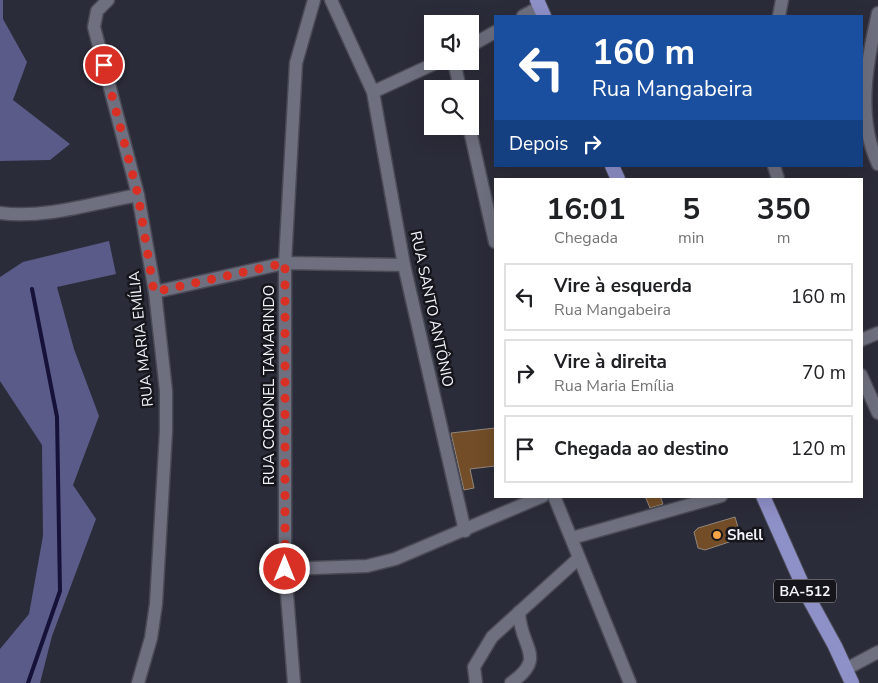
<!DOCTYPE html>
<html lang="pt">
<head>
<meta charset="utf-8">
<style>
  body { margin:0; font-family:"Nunito Sans",sans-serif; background:#f2f2f2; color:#202124; height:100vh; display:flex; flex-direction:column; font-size:19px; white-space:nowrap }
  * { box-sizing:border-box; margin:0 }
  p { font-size:16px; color:#757577 }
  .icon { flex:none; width:28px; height:28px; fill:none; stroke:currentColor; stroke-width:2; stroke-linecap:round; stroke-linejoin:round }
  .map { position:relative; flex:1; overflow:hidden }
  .details { position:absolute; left:494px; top:178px; width:369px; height:320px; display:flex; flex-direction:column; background:#fff; border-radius:0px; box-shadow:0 5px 20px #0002 }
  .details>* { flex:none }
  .hud { position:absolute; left:494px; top:15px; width:369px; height:152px; border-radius:0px; box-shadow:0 5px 20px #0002; background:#1a4fa0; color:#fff; overflow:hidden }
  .tools { position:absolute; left:424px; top:15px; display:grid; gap:10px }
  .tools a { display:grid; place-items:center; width:55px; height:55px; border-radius:0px; background:#fff; box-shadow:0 5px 20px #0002; font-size:25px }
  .pin { position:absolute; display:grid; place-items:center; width:42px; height:42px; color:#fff; margin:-21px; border:2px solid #fff; border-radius:50%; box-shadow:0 1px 5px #0007 }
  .me { position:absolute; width:55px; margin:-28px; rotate:0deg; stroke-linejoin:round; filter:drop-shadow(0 0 4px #0008) }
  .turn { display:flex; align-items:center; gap:18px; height:105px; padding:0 15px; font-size:22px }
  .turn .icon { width:65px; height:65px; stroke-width:2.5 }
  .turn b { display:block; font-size:35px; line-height:42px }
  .then { display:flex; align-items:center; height:48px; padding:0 15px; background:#0003; gap:10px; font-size:19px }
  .eta { display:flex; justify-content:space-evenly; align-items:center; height:85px; text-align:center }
  .eta b { font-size:30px; font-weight:700; line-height:35px }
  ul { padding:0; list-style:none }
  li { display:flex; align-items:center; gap:15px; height:68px; margin:0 10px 8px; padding:0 5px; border:2px solid #e0e0e0; border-radius:0px }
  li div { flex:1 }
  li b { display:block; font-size:19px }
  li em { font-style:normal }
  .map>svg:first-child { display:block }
  .forest { fill:#5a5b89 }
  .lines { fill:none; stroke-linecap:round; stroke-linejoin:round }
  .stream { stroke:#151139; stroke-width:4 }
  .building { fill:#724d27; stroke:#93867b }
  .minor-casing { stroke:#494a55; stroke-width:15 }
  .primary-casing { stroke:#494a55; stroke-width:16 }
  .minor { stroke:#6f707f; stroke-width:12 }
  .primary { stroke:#8e90c8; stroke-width:14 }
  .route { stroke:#d93025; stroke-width:9; stroke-dasharray:0 16.2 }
  .poi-dot { fill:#f6a247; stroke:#15151b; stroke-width:2 }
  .labels { text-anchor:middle; stroke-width:5; stroke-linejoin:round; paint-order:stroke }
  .shield { fill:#15151b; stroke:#b0b0b8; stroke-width:1 }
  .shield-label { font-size:14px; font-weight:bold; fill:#f2f3fb }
  .street-label { font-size:15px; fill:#f2f3fb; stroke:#15151b }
  .poi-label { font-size:15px; font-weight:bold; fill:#f2f3fb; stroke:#15151b; text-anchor:start }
</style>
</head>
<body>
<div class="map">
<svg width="878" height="683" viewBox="0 0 878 683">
  <rect width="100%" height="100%" fill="#2b2c39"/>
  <g class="forest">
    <path d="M0,0H3V19L27,62L13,100L70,144L50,160L0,161Z"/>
    <path d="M109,241L116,274L57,287L74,349L99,416L73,485L96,519L52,636L40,683H0V649L29,614L43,536L42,445L0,381V277L23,262Z"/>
  </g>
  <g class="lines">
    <path class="stream" d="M28,683L60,591L57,417L32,289"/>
  </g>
  <g class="building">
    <path d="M495,428V466L470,469L474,488L464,490L451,433Z"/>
    <path d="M645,496H660L663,504L650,508Z"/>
    <path d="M735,517L741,538L705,550L698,548L694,532L698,528Z"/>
  </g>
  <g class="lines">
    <defs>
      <g id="minor">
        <path d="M108,0L97,11L94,27L138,195L155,292L166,391V431L156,604L151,638L138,683"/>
        <path d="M331,0L373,92L404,265L465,531"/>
        <path d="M878,13C867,61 856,117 878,164"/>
        <path d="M523,16L540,7"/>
        <path d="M779,16L782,0"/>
        <path d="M470,46L495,32"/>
        <path d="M454,61L460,89"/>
        <path d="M373,92L440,61"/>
        <path d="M469,126L495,242"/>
        <path d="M774,166L778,179"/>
        <path d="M0,213C45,219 94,203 138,195"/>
        <path d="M155,292L285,263L404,265"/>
        <path d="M861,340L878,333"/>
        <path d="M861,375L878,413"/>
        <path d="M554,496L630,683"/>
        <path d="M572,538L721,496"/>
        <path d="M285,569L367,566L395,559L543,496"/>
        <path d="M846,669L878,652"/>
        <path d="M294,683L285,569V263L296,63L314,0"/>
        <path d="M476,683L474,667L492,637L579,558"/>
        <path d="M511,683C548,657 520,648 519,612"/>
      </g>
      <g id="primary">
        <path d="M537,0L544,16"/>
        <path d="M612,166L618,179"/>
        <path d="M763,496L807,595L835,646L852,683"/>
      </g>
    </defs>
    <use href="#minor" class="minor-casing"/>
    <use href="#primary" class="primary-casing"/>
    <use href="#minor" class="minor"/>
    <use href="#primary" class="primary"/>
  </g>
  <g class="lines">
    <path class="route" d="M104,65L138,195L154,292L285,263V569"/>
  </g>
  <circle class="poi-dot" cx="717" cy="535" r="5"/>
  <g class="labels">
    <rect class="shield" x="774" y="579.5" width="62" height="23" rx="4"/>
    <g class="shield-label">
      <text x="805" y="596">BA-512</text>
    </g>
    <g class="street-label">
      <text transform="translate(432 309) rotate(78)" y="5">RUA SANTO ANTÔNIO</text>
      <text transform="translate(141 339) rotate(-96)" y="5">RUA MARIA EMÍLIA</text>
      <text transform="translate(269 385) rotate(-90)" y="5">RUA CORONEL TAMARINDO</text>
    </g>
    <g class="poi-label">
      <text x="727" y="540">Shell</text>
    </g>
  </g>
</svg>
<div class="tools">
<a><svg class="icon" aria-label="sound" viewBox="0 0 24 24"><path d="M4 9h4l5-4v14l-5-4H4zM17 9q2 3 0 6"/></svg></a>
<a><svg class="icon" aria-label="search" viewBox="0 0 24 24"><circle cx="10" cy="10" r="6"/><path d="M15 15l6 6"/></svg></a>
</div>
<div class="pin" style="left:104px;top:65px;background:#d93025"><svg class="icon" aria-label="arrive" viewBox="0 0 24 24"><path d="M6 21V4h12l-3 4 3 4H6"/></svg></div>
<svg class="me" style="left:285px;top:569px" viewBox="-20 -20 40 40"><circle r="17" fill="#d93025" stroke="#fff" stroke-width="3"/><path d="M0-11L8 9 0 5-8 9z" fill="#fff"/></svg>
<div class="hud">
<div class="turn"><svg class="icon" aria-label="left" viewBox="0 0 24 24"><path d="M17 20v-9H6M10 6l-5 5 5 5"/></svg><div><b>160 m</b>Rua Mangabeira</div></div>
<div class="then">Depois<svg class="icon" aria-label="right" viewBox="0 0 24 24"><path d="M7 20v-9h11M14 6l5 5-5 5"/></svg></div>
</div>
<section class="details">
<div class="eta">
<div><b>16:01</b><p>Chegada</p></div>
<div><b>5</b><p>min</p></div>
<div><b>350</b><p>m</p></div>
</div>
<ul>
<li><svg class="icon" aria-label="left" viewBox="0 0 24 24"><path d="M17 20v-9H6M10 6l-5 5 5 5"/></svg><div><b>Vire à esquerda</b><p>Rua Mangabeira</p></div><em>160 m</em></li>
<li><svg class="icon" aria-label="right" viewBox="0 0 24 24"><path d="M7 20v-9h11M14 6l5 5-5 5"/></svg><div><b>Vire à direita</b><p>Rua Maria Emília</p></div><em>70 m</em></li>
<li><svg class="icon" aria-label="arrive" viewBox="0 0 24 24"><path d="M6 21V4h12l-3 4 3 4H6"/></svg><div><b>Chegada ao destino</b></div><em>120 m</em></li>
</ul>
</section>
</div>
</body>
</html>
